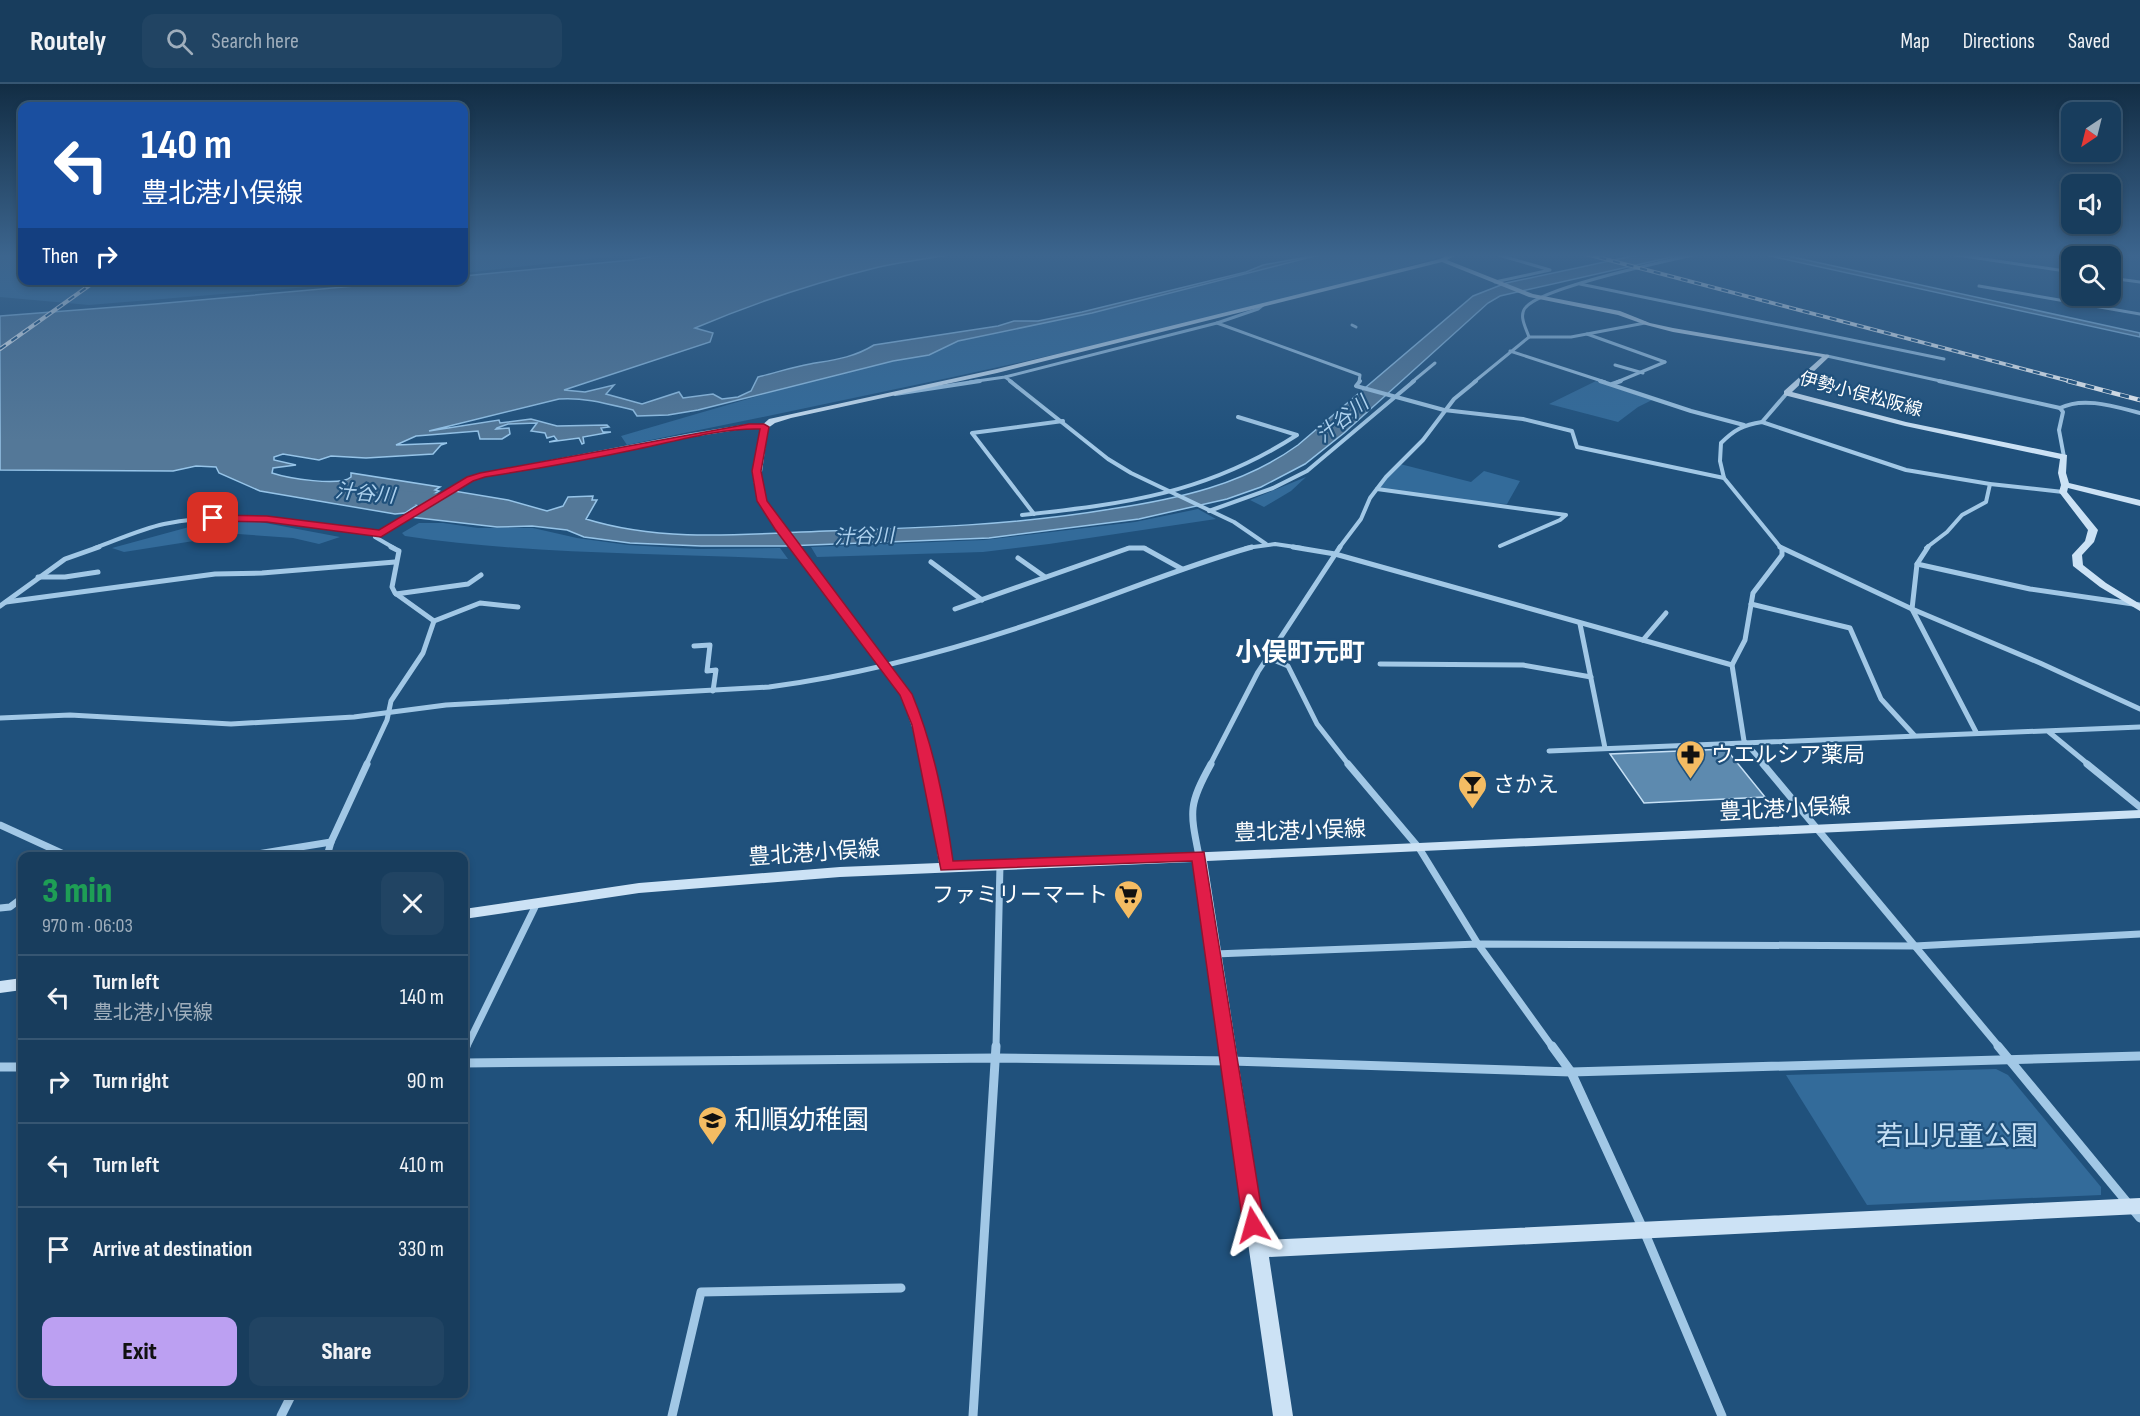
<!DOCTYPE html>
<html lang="en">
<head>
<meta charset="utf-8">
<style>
  body { margin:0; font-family:"Sofia Sans Condensed","Noto Sans JP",sans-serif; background:#214463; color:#f1f3f6; height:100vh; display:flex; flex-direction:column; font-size:22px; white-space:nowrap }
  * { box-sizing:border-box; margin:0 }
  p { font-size:20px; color:#9faebc }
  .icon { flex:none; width:33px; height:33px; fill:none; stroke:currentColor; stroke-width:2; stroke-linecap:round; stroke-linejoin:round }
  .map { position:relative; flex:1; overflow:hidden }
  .side { position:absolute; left:18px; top:768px; width:450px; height:546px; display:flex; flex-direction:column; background:#183d5d; border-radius:12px; box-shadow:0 3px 9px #0003,0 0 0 2px #365672 }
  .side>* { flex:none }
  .guide { position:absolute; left:18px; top:18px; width:450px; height:183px; border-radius:12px; box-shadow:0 3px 9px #0003,0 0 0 2px #365672; background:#1a4fa0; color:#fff; overflow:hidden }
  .needle { width:39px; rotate:215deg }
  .fabs { position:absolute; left:2061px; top:18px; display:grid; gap:12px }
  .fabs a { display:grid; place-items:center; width:60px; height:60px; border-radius:12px; background:#183d5d; box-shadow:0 3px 9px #0003,0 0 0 2px #365672; font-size:30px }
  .pin { position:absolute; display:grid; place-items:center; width:51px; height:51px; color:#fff; margin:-26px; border-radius:12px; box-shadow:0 3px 9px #0006 }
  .me { position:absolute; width:66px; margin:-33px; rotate:352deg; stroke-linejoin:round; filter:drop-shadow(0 0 4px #0008) }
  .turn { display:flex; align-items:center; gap:21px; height:126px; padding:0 24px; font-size:27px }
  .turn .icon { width:78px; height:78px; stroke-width:2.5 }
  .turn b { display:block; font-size:42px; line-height:51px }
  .then { display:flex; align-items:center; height:57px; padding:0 24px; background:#0003; gap:12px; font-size:22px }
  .round { display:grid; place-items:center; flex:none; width:63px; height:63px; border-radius:12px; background:#214463 }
  .summary { display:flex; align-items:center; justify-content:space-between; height:102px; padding:0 24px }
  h1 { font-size:36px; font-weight:800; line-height:45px; color:#1e9e55 }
  .button { display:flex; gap:12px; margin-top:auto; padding:12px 24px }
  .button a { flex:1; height:69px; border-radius:12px; background:#bca0f2; color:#111; font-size:24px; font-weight:800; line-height:69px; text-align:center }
  .button a+a { background:#214463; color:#f1f3f6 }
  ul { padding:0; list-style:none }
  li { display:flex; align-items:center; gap:18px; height:84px; padding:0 24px; border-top:2px solid #365672 }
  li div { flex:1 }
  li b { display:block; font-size:22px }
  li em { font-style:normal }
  header { display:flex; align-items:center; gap:36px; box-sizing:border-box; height:84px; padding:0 30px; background:#183d5d; border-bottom:2px solid #365672 }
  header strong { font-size:28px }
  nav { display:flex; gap:33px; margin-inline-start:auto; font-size:21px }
  .search { width:420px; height:54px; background:#214463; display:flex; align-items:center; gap:15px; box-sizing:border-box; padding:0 21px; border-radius:12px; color:#9faebc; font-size:22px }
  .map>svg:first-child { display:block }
  .green { fill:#336b9a }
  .water { fill:#547898; stroke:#96c4e8; stroke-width:1.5 }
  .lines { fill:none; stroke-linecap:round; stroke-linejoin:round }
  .river { fill:#547898; fill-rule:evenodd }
  .building { fill:#5d8aaf; stroke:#c6e0f5; stroke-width:1.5 }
  .street-far4 { stroke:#a2c8e6; stroke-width:3 }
  .street-far3 { stroke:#a2c8e6; stroke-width:4 }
  .street-far2 { stroke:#a2c8e6; stroke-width:5 }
  .street-far1 { stroke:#a2c8e6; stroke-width:7 }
  .street { stroke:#a2c8e6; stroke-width:9 }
  .secondary { fill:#cce2f5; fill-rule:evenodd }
  .rail-far1-casing { stroke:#fff; stroke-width:4 }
  .rail-casing { stroke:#fff; stroke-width:4.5 }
  .rail-far1 { stroke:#20517c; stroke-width:2; stroke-dasharray:7; stroke-linecap:butt }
  .rail { stroke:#20517c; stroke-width:3; stroke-dasharray:9; stroke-linecap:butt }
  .route { fill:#e11d48; stroke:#92132f; stroke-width:1.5 }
  .labels { text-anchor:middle; stroke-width:4.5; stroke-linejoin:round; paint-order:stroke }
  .far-street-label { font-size:18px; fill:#fff; stroke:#20517c }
  .far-water-label { font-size:20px; font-style:italic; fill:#add1ee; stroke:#20517c }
  .poi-label { font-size:22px; fill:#fff; stroke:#20517c; text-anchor:start }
  .street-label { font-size:22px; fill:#fff; stroke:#20517c }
  .quarter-label { font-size:26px; font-weight:bold; fill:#fff; stroke:#20517c }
  .near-poi-label { font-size:27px; fill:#fff; stroke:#20517c; text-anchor:start }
  .near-park-label { font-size:27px; fill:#c6e0f5; stroke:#20517c }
</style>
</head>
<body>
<header>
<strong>Routely</strong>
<div class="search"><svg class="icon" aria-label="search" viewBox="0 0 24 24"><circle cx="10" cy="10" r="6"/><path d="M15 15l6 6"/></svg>Search here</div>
<nav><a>Map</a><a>Directions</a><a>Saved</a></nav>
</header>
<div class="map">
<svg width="2140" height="1332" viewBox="0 0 2140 1332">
  <rect width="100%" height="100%" fill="#20517c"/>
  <g class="green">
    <path d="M22,170V196L380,197L89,221L0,213V170Z"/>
    <path d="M464,170H634L464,189Z"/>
    <path d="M1325,170H1451C1180,249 903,304 627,361L621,352L799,300L894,277L929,271L958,257L1091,229Z"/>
    <path d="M1596,297L1652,316L1638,323L1618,338L1549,320Z"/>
    <path d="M1400,380L1471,398L1484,387L1520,397L1507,420L1470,418L1377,405Z"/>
    <path d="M1306,393L1291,407L1264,423L1250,416Z"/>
    <path d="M1198,425L1216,435L1049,460L983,468L817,473L811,463L984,456L1135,438Z"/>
    <path d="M229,438H260L340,453L319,460L293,454L238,450L124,468L112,464L200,440Z"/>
    <path d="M419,439H443L478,444H533L577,454L628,461L698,465L780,464L788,475C660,469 532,471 405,452L402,449Z"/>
    <path d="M1996,985L2008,991L2101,1103V1111L1867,1121L1786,991Z"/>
  </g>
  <g class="water">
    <path d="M666,170H953C927,175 900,178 875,184C814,199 754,219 695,244L713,249L710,258L564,306L585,308L614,301L606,310L642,320L679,308L683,314L713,310L722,315L738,313L751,307L758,293C775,289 792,283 810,280C833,276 853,274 874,261L998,242L1014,237H1038L1082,228L1246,188L1263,181L1323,170L1092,229L958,257L929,271L893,277L698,326L668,331L637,332L633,326C608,320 584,313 559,315L429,347L499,336L500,339L531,335L557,342L607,341L609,343L601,344L603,348H611L583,353L584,359L582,360L579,354L549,358L557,356L554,352L547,354L545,349L531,347L537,339L508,340L497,344L496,345L509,344L510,350L502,355H480L478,347L416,352L396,361L447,359L441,361L433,370L366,374L331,372L319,376L283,370L274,373V376L296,381L273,384L272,389C287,394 340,403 351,393V389L440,403L435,406L439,407L426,415L421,414L414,419L417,421L405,429L395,430L260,407L219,389L216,383L196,382L173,387L0,386V232L155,220L411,197L464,196V192L632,176Z"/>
    <path d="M1642,170H1685L1500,212L1488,219L1344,349L1305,380L1261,403L1227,415L1139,435L989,454L785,462H701L630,459L584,453L567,446L532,442L497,443L410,433L454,407L508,416L547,427L563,422L568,413L593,412L592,416H597L586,435C663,459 747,450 826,447C922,444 1016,441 1111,425C1177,415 1243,401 1298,361L1473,212L1506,199Z"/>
    <path d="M1761,170L1788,172L2140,249V253Z"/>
  </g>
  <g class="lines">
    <path class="river" d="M378,405L470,412L478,414L481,419L478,424L470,426L370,416L367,411L370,406Z"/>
  </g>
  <path class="building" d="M1726,665L1765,713L1644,719L1610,670Z"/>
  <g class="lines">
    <g class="street-far4">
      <path d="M1495,170L1550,186L1495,198"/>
      <path d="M1950,170L2072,188"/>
      <path d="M2110,194L2140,198"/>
      <path d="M1580,200L1944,275"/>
      <path d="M1979,202L2140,230"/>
      <path d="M1263,221L1258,225L1217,239L1360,291L1359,298"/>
      <path d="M1352,241L1356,243"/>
      <path d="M1587,250L1665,278"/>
      <path d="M1529,253H1571L1645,239"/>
      <path d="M1510,267L1605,298"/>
      <path d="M1827,272L1945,298"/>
      <path d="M1615,281L1643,289"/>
      <path d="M1005,293L1012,298"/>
      <path d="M970,298L1005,293L1217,239"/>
      <path d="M1412,298L1435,279"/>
      <path d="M1474,298L1529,253C1526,244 1518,231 1526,223C1543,203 1666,177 1697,170"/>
      <path d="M1617,298L1665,278"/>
    </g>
    <g class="street-far3">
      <path d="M1010,297L1108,375L1131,389L1234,438L1266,460"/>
      <path d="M1360,297L1356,302L1444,326L1523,335L1572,347L1577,363L1724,394"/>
      <path d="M1600,297L1691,327L1744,341"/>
      <path d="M1939,297L2060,324C2084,312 2116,323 2140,329"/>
      <path d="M1612,300L1621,297"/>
      <path d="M895,310L980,297"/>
      <path d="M2060,324L2063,328L2059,346L2064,373"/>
      <path d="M1762,338L1787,309"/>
      <path d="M1377,405L1566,431L1560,436L1500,462"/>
      <path d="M1209,427L1273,404L1307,387L1414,297"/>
      <path d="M1034,430L972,349L1063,337"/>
      <path d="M1022,431C1126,420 1207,409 1297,351L1238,333"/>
      <path d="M95,464C117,456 141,445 164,440C235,425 309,440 379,449"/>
      <path d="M394,464L375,453L470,395L483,391L692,351L749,342L764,343"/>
      <path d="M1128,464H1145"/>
      <path d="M1246,464L1275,460L1302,464"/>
      <path d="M1339,464L1361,435L1370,414L1386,393L1423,356L1454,315L1476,297"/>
      <path d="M1781,464L1724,394L1720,377L1721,359C1734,346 1743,341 1762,338L1906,386L1990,400L2063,408"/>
      <path d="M1926,464L1947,448L1962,431L1986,418L1990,400"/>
    </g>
    <g class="street-far2">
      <path d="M1293,463L1335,470L1732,581"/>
      <path d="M1780,463L1912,525L2040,579L2140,625"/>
      <path d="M1928,463L1917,480L1912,525L1976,648"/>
      <path d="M1018,474L1045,493"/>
      <path d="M931,478L982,516"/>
      <path d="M1917,480L2030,505L2140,521"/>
      <path d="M38,493H65L98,488"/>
      <path d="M396,510L468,500L481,491"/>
      <path d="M6,518L215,490L262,489L395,478"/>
      <path d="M1751,520L1850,544L1881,615L1914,651"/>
      <path d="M0,522L65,475L99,463"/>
      <path d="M955,525L1129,464H1144L1182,485"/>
      <path d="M434,537L480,519L518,523"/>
      <path d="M1580,540L1605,664"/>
      <path d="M1643,556L1666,529"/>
      <path d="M694,562L710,561L707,587L716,586L713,607"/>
      <path d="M1269,574L1288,582L1317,640L1349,681"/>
      <path d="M1380,580L1523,581L1591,593"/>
      <path d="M0,634L70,631L231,640L354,633L446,621L769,603C866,590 961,564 1053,532C1119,510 1184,482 1252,463"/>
      <path d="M2049,648L2089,681"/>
      <path d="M1549,667L2140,643"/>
      <path d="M366,681L387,636L391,617L423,569L434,537L395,509L392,503L399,467L391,463"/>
      <path d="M1210,681L1258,588L1340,463"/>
      <path d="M1765,681L1744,657L1732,581L1745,556L1753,509L1782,471V466"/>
    </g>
    <g class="street-far1">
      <path d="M1348,680L1419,764L1478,860L1553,964"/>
      <path d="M1763,680L2000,964"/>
      <path d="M2087,680L2140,723"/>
      <path d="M0,741L68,772"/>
      <path d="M245,772L331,758"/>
      <path d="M327,772L331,758L367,680"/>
      <path d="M1199,772C1190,727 1188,721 1211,680"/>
      <path d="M0,824L10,823L22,814"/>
      <path d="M1215,870L1478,860L1915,862L2140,850"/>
      <path d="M466,964L537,819"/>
      <path d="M996,964L1000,780"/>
    </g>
    <g class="street">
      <path d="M1552,962L1571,988L1644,1147L1722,1332"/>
      <path d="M1998,962L2140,1134"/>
      <path d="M464,967L466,962"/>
      <path d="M464,979L996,974L1231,977L1571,988L2140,972"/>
      <path d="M0,983H22"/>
      <path d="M281,1332L292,1310"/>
      <path d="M672,1332L701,1208L901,1204"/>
      <path d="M973,1332L996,962"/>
    </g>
    <g class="secondary">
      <path d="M1450,170H1458L1447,176L1533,210L1620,227L1650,239L1673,244L1829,271V273L1792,308L1906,338L2067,371L2066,389L2069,399L2140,416V422L2068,404L2067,408L2098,446L2094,458L2082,471L2083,481L2106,499L2140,520V527L2100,503L2073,482L2072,471L2085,457L2088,446L2059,408L2061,401L2058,389L2060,375L1905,342L1784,311V307L1822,273L1673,248L1646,241L1618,231L1529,213L1442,178L997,289L791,334L775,339L768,344L761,395L766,417L783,442L912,610L926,652L938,694L952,779L1419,759L2140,726V734L1207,777L1266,1156L2140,1114V1130L1269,1173L1293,1332H1273L1193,778L840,793L639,809L464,835V825L639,799L840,783L939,779L925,694L915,652L901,610L776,445L758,417L753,395L760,343L769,335L997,285L1440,175Z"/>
      <path d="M22,894V906L0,909V897Z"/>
    </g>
    <defs>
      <g id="rail-far1">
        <path d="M1586,170L2073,298"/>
        <path d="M0,265L97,196"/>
      </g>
      <path id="rail" d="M2068,297L2140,316"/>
    </defs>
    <use href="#rail-far1" class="rail-far1-casing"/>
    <use href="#rail" class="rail-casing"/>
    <use href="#rail-far1" class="rail-far1"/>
    <use href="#rail" class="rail"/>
  </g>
  <linearGradient id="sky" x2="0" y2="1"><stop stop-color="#122d44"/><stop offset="0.48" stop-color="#3c658e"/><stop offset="1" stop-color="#3c658e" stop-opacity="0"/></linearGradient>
  <rect width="2140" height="357" fill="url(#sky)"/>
  <path class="route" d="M749,340H764L769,343L761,387L767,417L912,610C934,663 945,720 953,777L1204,768L1264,1141L1261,1148L1253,1151L1246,1148L1243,1141L1192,777L941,786L912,641L900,611L775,445L757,417L752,387L760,345C720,344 677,357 638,365C587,376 536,385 485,393L473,397L381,453L267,438L213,437L208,434L213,431L267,432L379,446L467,393L480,389Z"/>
  <defs>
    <symbol id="pharmacy-pin" viewBox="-11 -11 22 30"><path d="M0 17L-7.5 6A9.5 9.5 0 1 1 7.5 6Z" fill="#f4bc63" stroke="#20517c"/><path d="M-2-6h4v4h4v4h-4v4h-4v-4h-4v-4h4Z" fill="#111"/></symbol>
    <symbol id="bar-pin" viewBox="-11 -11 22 30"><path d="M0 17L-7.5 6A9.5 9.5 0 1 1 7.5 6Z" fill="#f4bc63" stroke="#20517c"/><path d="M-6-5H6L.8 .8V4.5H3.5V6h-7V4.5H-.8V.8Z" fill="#111"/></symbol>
    <symbol id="supermarket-pin" viewBox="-11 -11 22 30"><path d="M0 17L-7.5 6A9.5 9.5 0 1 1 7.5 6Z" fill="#f4bc63" stroke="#20517c"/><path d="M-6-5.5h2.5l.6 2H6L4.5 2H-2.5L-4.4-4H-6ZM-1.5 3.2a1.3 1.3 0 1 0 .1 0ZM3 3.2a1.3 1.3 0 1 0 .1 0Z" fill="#111"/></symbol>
    <symbol id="school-pin" viewBox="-11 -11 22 30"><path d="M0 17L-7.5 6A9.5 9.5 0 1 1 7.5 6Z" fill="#f4bc63" stroke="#20517c"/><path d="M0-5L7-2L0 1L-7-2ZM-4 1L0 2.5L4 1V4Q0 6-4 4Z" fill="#111"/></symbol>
  </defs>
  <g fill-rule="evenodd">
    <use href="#pharmacy-pin" x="1674" y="654" width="33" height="45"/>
    <use href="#bar-pin" x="1456" y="684" width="33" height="45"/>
    <use href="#supermarket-pin" x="1112" y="794" width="33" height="45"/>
    <use href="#school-pin" x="696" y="1020" width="33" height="45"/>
  </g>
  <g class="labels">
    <g class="far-street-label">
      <text transform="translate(1861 310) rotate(15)" y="6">伊勢小俣松阪線</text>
    </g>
    <g class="far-water-label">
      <text transform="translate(1342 335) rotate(-39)" y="7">汁谷川</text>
      <text transform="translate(365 409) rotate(5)" y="7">汁谷川</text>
      <text transform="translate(864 452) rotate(-2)" y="7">汁谷川</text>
    </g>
    <g class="poi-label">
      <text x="1711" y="678">ウエルシア薬局</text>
      <text x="1493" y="708">さかえ</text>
      <text x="1108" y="818" text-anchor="end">ファミリーマート</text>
    </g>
    <g class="street-label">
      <text transform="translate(1785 724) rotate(-3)" y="8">豊北港小俣線</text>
      <text transform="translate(1300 746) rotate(-2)" y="8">豊北港小俣線</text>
      <text transform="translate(814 768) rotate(-4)" y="8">豊北港小俣線</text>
    </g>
    <g class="quarter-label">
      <text x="1300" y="577">小俣町元町</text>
    </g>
    <g class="near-poi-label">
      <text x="734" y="1045">和順幼稚園</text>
    </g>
    <g class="near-park-label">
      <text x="1957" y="1061">若山児童公園</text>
    </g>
  </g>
</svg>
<div class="fabs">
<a><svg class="needle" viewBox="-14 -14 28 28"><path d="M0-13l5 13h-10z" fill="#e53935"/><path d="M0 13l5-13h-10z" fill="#9faebc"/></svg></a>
<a><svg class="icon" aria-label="sound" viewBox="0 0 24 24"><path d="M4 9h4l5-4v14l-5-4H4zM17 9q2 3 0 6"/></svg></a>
<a><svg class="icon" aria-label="search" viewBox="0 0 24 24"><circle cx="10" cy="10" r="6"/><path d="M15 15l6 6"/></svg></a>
</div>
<div class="pin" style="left:213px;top:434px;background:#d93025"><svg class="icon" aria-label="arrive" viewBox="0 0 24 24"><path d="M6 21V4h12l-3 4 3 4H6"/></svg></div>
<svg class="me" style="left:1253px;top:1141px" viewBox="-20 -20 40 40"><path d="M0-17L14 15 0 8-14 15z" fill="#e11d48" stroke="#fff" stroke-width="4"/></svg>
<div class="guide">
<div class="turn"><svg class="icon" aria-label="left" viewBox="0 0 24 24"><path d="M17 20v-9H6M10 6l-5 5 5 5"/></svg><div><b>140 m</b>豊北港小俣線</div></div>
<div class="then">Then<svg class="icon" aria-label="right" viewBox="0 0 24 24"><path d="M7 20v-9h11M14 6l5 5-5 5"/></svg></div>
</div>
<section class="side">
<div class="summary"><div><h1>3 min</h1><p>970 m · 06:03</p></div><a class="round"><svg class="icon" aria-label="close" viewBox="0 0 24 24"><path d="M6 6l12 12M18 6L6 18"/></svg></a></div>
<ul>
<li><svg class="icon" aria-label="left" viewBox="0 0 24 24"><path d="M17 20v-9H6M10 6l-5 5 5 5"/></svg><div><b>Turn left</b><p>豊北港小俣線</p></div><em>140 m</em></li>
<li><svg class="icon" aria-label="right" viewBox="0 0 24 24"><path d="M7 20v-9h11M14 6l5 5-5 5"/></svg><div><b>Turn right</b></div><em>90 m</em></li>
<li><svg class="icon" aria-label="left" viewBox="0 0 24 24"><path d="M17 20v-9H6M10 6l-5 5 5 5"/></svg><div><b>Turn left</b></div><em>410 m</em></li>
<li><svg class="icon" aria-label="arrive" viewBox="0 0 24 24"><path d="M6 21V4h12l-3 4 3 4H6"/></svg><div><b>Arrive at destination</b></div><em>330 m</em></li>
</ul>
<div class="button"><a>Exit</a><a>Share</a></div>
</section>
</div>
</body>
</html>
